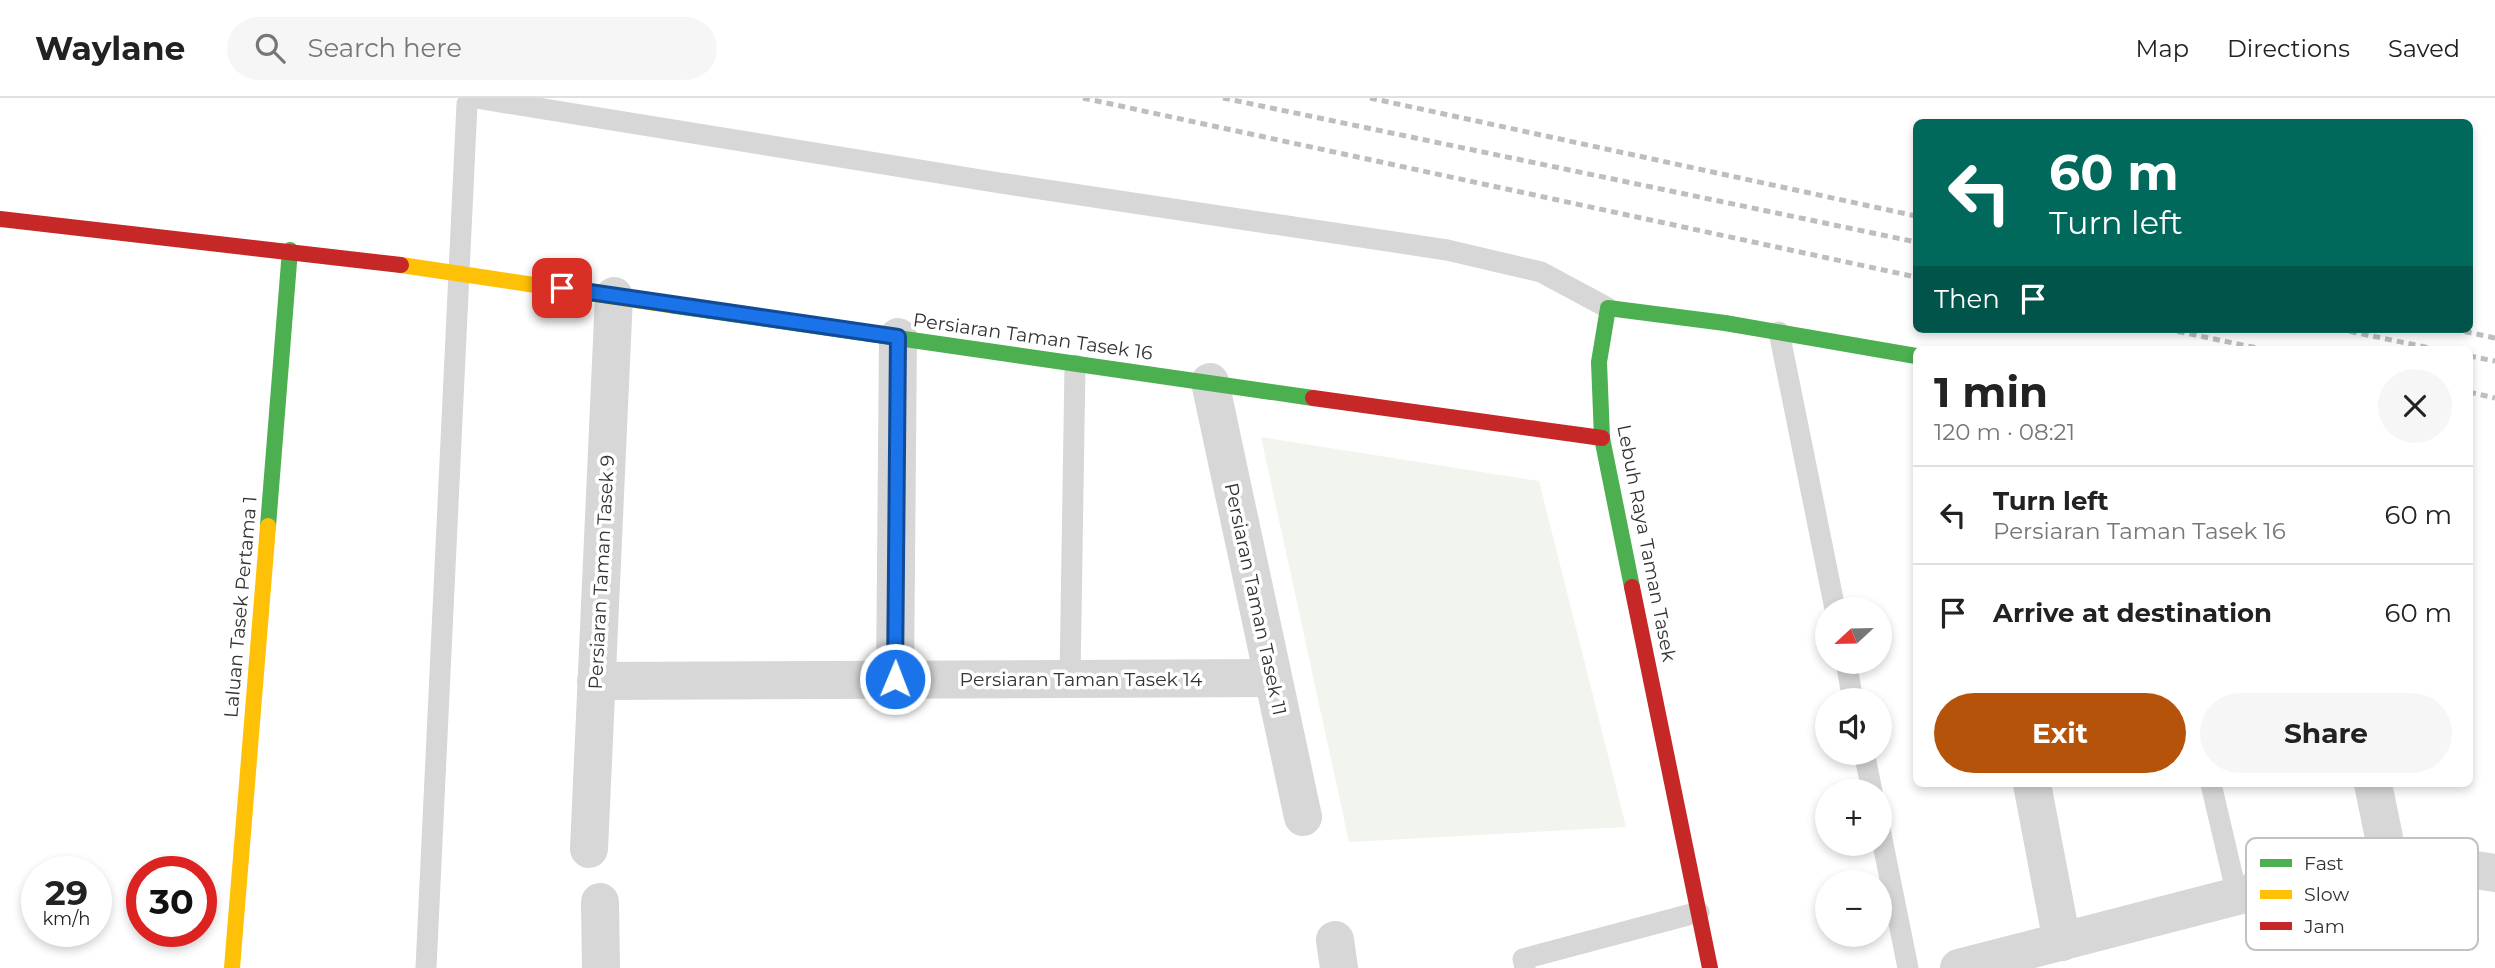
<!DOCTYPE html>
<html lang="en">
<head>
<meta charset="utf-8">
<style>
  body { margin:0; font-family:Montserrat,sans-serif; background:#f6f6f6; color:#222; height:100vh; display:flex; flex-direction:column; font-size:26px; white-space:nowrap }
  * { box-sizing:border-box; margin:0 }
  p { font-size:23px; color:#767676 }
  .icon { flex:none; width:38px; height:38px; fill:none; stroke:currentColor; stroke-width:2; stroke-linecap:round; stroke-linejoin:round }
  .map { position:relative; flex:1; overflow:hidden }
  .details { position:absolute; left:1913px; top:248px; width:560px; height:441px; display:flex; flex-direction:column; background:#fff; border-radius:10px; box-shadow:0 4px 10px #0003 }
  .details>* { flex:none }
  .top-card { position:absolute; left:1913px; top:21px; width:560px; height:214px; border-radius:10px; box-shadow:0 4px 10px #0003; background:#00695c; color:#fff; overflow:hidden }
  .needle { width:46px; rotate:248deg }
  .tools { position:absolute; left:1815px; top:499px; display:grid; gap:14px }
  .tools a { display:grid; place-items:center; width:77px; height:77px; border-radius:50%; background:#fff; box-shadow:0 4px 10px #0003; font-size:35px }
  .speed { position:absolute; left:21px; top:758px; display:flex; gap:14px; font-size:35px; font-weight:700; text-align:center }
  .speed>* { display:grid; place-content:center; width:91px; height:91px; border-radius:50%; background:#fff; box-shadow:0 4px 10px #0003; line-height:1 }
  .speed small { font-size:18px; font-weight:400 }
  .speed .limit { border:10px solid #d22; background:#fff; color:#111 }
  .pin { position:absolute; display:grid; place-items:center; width:60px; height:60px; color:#fff; margin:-30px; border-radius:14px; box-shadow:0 4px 10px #0006 }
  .me { position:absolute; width:77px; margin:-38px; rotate:1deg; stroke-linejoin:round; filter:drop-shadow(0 0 5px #0008) }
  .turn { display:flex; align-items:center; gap:24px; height:147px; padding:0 21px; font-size:32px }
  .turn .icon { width:91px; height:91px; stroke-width:2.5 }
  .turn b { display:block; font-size:49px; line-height:60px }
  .then { display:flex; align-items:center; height:66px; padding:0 21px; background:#0003; gap:14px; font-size:26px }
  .round { display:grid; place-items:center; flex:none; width:74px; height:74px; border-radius:37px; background:#f6f6f6 }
  .overview { display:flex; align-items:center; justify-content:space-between; height:119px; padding:0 21px }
  h1 { font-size:42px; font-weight:700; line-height:52px }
  .button { display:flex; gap:14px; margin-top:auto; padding:14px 21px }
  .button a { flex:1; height:80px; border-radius:42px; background:#b45309; color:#fff; font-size:28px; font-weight:700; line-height:80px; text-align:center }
  .button a+a { background:#f6f6f6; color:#222 }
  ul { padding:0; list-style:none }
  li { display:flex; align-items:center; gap:21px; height:98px; padding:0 21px; border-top:2px solid #e0e0e0 }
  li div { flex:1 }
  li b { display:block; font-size:26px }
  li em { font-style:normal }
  header { display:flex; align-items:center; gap:42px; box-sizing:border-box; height:98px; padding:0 35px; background:#fff; border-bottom:2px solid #e0e0e0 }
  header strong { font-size:33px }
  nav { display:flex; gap:38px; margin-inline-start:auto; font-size:24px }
  .search { width:490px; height:63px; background:#f6f6f6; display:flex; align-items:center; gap:18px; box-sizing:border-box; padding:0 24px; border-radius:38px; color:#767676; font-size:26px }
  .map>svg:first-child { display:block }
  .green { fill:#f1f5ed }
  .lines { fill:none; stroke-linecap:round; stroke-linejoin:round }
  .lane { stroke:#d7d7d7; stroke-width:21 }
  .street { stroke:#d7d7d7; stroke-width:38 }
  .fast { stroke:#4caf50; stroke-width:16 }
  .slow { stroke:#ffc107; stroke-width:16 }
  .jam { stroke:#c62828; stroke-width:16 }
  .rail { stroke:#bebebe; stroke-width:5; stroke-dasharray:7 5; stroke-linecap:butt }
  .route-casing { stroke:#114b97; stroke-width:18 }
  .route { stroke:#1a73e8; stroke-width:12 }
  .labels { text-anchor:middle; stroke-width:7; stroke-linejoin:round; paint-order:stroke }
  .street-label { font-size:19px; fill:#333; stroke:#fff }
  .key { fill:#fff; stroke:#c2c2c2; stroke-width:2 }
  .key-label { font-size:19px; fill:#333 }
</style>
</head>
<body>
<header>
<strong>Waylane</strong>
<div class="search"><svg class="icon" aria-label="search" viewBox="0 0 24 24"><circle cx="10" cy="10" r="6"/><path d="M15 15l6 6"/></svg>Search here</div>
<nav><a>Map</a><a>Directions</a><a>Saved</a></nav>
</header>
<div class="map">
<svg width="2495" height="870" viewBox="0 0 2495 870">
  <rect width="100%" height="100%" fill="#fff"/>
  <path class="green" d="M1261,339L1539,383L1626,729L1349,744Z"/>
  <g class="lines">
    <g class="lane">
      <path d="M476,0L1000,85L1447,152L1541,174L1608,210"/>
      <path d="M1779,234L1835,511"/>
      <path d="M1846,564L1853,602"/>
      <path d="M1070,581L1075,267"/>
      <path d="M1864,654L1872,693"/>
      <path d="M2211,686L2237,797"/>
      <path d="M1880,731L1908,870"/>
      <path d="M426,870L467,6L473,0"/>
      <path d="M1525,870L1523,861L1699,814"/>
    </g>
    <g class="street">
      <path d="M1210,284L1303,719"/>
      <path d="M895,581L898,239"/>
      <path d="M596,583L1272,580"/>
      <path d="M2032,686L2062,844"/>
      <path d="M2373,686L2388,759"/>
      <path d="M589,751L614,198"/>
      <path d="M600,804L601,870"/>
      <path d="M1335,842L1339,870"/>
      <path d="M1959,870L2388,759L2495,775"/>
    </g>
    <g class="fast">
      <path d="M669,207L1313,300"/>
      <path d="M268,428L290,152"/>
      <path d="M1632,489L1602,340L1599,264L1608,210L1725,225L1916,258"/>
    </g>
    <g class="slow">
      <path d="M401,167L669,207"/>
      <path d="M232,870L268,428"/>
    </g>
    <g class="jam">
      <path d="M0,121L401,167"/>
      <path d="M1313,300L1602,340"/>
      <path d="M1632,489L1710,870"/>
    </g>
    <g class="rail">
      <path d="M1083,0L1916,179"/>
      <path d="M1223,0L1916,144"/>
      <path d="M1370,0L1916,118"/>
      <path d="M2166,231L2267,252"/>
      <path d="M2338,231L2440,252"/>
      <path d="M2453,231L2495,240"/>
      <path d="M2469,258L2495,263"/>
      <path d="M2469,294L2495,300"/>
    </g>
  </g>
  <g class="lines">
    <defs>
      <path id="route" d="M562,190L898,239L895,581"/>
    </defs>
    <use href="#route" class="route-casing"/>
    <use href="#route" class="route"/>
  </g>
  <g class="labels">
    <g class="street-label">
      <text transform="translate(1033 238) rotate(8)" y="7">Persiaran Taman Tasek 16</text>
      <text transform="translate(1647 445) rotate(79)" y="7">Lebuh Raya Taman Tasek</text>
      <text transform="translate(601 474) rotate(-87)" y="7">Persiaran Taman Tasek 9</text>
      <text transform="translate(1256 501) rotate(78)" y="7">Persiaran Taman Tasek 11</text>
      <text transform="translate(240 509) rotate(-85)" y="7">Laluan Tasek Pertama 1</text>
      <text x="1081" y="588">Persiaran Taman Tasek 14</text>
    </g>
  </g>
  <rect x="2246" y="740" width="232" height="112" rx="10" class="key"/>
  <rect x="2260" y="761" width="32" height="8" fill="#4caf50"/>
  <rect x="2260" y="792" width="32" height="9" fill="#ffc107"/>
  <rect x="2260" y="824" width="32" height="8" fill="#c62828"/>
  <g class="key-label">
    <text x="2304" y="772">Fast</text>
    <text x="2304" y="803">Slow</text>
    <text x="2304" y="835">Jam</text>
  </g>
</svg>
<div class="tools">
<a><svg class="needle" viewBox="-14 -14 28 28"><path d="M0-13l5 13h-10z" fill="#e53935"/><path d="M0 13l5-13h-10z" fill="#767676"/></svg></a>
<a><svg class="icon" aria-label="sound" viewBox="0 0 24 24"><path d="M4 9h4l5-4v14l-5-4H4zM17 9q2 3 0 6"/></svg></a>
<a>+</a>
<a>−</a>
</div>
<div class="speed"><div>29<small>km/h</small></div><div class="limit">30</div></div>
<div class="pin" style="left:562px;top:190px;background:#d93025"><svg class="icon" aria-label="arrive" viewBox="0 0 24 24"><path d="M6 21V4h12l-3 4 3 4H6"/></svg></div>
<svg class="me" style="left:895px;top:581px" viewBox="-20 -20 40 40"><circle r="17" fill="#1a73e8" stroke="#fff" stroke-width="3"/><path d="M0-11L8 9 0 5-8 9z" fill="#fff"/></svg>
<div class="top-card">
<div class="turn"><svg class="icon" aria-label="left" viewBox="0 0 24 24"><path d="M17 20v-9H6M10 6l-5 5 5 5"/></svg><div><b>60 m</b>Turn left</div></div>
<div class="then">Then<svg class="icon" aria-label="arrive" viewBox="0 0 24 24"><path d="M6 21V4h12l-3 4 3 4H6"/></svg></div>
</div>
<section class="details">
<div class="overview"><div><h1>1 min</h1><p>120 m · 08:21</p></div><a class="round"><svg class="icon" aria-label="close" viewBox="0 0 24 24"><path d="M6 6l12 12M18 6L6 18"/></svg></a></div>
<ul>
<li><svg class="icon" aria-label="left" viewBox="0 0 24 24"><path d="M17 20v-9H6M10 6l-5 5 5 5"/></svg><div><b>Turn left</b><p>Persiaran Taman Tasek 16</p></div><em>60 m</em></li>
<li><svg class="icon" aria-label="arrive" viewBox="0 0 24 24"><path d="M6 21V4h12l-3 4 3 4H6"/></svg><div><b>Arrive at destination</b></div><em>60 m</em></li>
</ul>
<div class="button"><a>Exit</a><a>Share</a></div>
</section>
</div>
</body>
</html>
